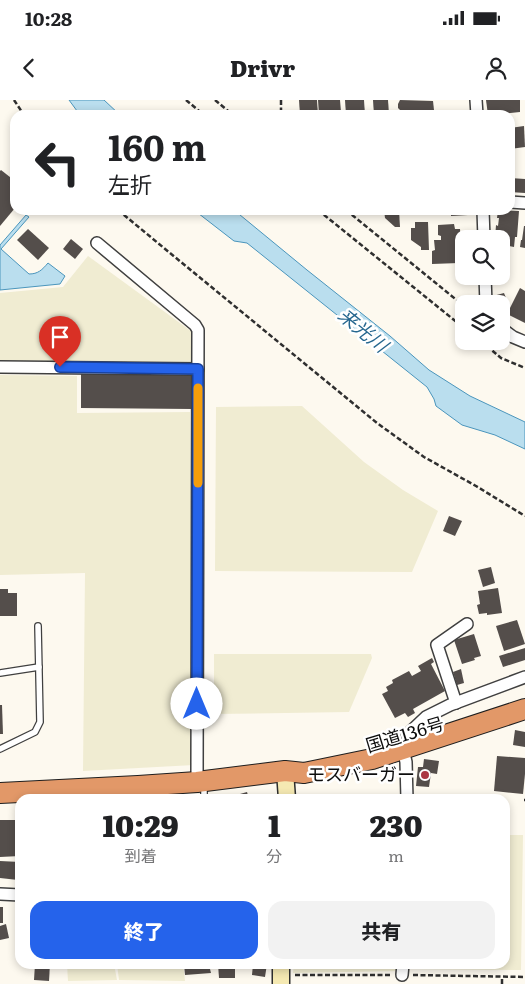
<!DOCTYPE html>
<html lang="ja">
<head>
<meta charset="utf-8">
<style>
  body { margin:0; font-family:Literata,"Noto Sans JP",serif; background:#f2f2f2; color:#202124; height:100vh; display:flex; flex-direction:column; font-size:19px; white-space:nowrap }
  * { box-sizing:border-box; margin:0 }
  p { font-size:16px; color:#757577 }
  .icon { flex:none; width:28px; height:28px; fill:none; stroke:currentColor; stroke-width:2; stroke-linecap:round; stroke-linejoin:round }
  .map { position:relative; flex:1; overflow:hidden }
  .drawer { position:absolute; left:15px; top:694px; width:495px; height:175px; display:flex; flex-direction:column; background:#fff; border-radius:15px; box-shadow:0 2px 8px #0003 }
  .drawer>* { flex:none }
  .guide { position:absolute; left:10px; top:10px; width:505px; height:105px; border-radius:15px; box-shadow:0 2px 8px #0003; background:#fff; color:#202124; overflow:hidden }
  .tools { position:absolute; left:455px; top:130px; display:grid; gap:10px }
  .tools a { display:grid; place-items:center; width:55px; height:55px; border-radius:10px; background:#fff; box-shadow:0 2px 8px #0003; font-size:25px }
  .pin { position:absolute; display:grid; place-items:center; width:42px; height:42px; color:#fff; margin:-51px -21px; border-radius:50% 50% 50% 0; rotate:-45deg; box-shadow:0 0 5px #0007 }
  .pin .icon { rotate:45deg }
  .me { position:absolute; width:55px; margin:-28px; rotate:0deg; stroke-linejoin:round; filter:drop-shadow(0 0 4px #0008) }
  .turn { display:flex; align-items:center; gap:18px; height:105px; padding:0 15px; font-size:22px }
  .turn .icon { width:65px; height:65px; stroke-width:2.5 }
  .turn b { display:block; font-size:35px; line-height:42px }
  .eta { display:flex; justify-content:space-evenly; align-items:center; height:85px; text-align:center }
  .eta b { font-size:30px; font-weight:800; line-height:35px }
  .cta { display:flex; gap:10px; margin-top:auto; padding:10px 15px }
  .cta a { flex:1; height:58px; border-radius:15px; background:#2563eb; color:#fff; font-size:20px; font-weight:800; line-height:58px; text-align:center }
  .cta a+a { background:#f2f2f2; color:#202124 }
  .status { display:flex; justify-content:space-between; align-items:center; height:35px; padding:0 25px; background:#fff; direction:ltr }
  .status svg { height:14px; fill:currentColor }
  header { display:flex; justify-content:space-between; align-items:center; height:65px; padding:0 15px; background:#fff; font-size:22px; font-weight:800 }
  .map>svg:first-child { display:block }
  .farmland { fill:#f0ecd2 }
  .water { fill:#badeee; stroke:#4a95bc }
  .building { fill:#544e4b }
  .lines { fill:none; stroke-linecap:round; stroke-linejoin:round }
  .lane-casing { stroke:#404040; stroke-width:8 }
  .street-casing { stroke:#404040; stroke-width:14 }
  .secondary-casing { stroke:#2f2f2f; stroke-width:19 }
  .highway-casing { stroke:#1e1e1e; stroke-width:22 }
  .path { stroke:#2f2f2f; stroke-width:2.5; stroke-dasharray:5 2.5; stroke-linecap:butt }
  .lane { stroke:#fff; stroke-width:5.5 }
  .street { stroke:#fff; stroke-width:11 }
  .secondary { stroke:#f5e9b2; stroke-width:16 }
  .highway { stroke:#e29868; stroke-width:20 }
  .route-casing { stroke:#184099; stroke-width:12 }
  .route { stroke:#2563eb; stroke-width:9 }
  .slow { stroke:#f59e0b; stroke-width:9 }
  .poi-dot { fill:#ab3743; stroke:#fff; stroke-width:2 }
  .labels { text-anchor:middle; stroke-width:5; stroke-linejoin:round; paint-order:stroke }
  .street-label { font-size:18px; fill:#0d0d0d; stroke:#fff }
  .poi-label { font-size:18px; fill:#0d0d0d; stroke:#fff; text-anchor:end }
  .water-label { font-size:19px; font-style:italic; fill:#26678f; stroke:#fff }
</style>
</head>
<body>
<div class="status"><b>10:28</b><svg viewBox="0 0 49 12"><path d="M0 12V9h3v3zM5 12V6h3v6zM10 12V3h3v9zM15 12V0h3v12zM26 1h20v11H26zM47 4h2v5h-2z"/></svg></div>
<header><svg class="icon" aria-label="back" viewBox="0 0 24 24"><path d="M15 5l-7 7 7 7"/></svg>Drivr<svg class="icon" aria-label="person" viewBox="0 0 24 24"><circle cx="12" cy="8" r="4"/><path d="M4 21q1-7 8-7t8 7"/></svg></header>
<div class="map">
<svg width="525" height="884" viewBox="0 0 525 884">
  <rect width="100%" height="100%" fill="#fdf9ef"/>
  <g class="farmland">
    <path d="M88,156L195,234L194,262L0,261V193L63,187Z"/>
    <path d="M0,275L77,276V313L190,312L194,665L83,671L85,473L0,475Z"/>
    <path d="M302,306L364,362L403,390L438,411L412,472L215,471L216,307Z"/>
    <path d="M214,554H371L372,558L349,612L214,614Z"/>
    <path d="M505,735H523L521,870L409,869V864H505Z"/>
    <path d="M67,864H114L117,880L68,881Z"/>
    <path d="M117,864H183L185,881L119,880Z"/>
    <path d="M294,864H400V871L293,873Z"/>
  </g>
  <g class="water">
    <path d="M69,0H104L120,15H80Z"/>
    <path d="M194,110H234L307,170L390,236L429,270L470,296L525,322V349L495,335L462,325L436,306L434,299L427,287L247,143L234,141Z"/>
    <path d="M26,115L29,117L1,149L29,174C38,174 42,170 48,163L65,176L60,184L0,190V145Z"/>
  </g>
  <g class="building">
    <path d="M299,0H317L318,15H300Z"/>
    <path d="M318,0H340L341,12H337V15H319Z"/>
    <path d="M345,0H364L365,15H346Z"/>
    <path d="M373,0H388L389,14L374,15Z"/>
    <path d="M400,0L433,1L434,10L402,12L398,8V4Z"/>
    <path d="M486,0H520V12L488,15Z"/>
    <path d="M524,26L525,47L510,49V28Z"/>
    <path d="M1,70L15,81V108L0,126V71Z"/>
    <path d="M510,78L525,79V93L510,92Z"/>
    <path d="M384,110H399L400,127H395L385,118Z"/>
    <path d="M451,110H468V115L451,116Z"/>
    <path d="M498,110L519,111L517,137H515L514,147L509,146V150L505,154L501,153V139H495L496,125L498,126L499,118H497Z"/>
    <path d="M415,122H428L429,150H421V147L411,140V128H415Z"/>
    <path d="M454,124L455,129H460L462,161L459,163L432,164V151L435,150L434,140H441V136L438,135V125Z"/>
    <path d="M524,126H525V148L520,147L521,140H522Z"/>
    <path d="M28,129L49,148L38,160L17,140Z"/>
    <path d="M71,139L83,149L75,159L63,149Z"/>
    <path d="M520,188L525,191V223L507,214Z"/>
    <path d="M504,193L506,198L494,201L493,196Z"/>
    <path d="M81,274H192V309L81,308Z"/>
    <path d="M449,416L462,421L455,436L443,431Z"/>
    <path d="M491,467L495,483L483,487L478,470Z"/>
    <path d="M498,488L502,513L487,515V513L479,514L477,505L480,504L478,491Z"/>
    <path d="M0,489H8V493H17V516H0Z"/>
    <path d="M517,520L525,544L504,551L496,526Z"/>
    <path d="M474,534L481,556L474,558L475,560L462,564L454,540Z"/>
    <path d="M525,548V560L503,567L499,556Z"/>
    <path d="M432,558L434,562L431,564L445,591L413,609L415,613L408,617L405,613L395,618L382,594L388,591L386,587L393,583L392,580L409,571L412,576L421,571L418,566Z"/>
    <path d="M461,569L464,583L457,585L453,572Z"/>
    <path d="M0,605H2L3,634H0Z"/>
    <path d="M515,630L525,632V647L513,645Z"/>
    <path d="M497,656L525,658V674L523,694L494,691Z"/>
    <path d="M424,659L439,661L437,674L431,673L429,687L416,686L418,667H423Z"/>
    <path d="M247,692L249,699H234L233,696Z"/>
    <path d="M0,720H20V756L0,757Z"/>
    <path d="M0,761L20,762L18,780L0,778Z"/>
    <rect x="0" y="807" width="3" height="16"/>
    <path d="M6,824L9,838L0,840V826Z"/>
    <path d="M35,864H50L49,881L34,880Z"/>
    <path d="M184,864H217V868L210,869L211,873L185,875Z"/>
    <path d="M218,864H235V878H219Z"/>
    <path d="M253,864H267L265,877L252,875Z"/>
  </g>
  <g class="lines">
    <defs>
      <g id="lane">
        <path d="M0,573L39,567"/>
        <path d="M0,649L35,632L40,622L38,526"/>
        <path d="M204,699V684"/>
      </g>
      <g id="street">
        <path d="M476,0L477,15"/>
        <path d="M510,102L525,103"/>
        <path d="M483,110L484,139"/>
        <path d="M97,143L195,225L198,230L197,682"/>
        <path d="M485,176L486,204"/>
        <path d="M501,228L513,237L525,242"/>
        <path d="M0,267L198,269"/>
        <path d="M456,603L437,545L467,524"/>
        <path d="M407,635L426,617L450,605L525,577"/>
        <path d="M403,649L406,662L407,699"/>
        <path d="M0,794L20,795"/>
        <path d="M402,875L403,864"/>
      </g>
      <g id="secondary">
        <path d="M285,671L287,699"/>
        <path d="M281,884V864"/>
      </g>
      <path id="highway" d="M0,693L138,686L197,682L285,671L304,673L372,659L525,609"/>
    </defs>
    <use href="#lane" class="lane-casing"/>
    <use href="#street" class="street-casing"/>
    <use href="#secondary" class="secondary-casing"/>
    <use href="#highway" class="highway-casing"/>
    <g class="path">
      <path d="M14,0L24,15"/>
      <path d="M186,0L204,15"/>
      <path d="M215,0L233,15"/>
      <path d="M281,0V15"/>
      <path d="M118,110L170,153L377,323L424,357L476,386L525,416"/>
      <path d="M318,110L464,228"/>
      <path d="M346,110L464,206"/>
      <path d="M481,241L501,258L525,268"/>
      <path d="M524,700H525"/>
      <path d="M295,875H390"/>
      <path d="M413,875L525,877"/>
      <path d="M502,884V877"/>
    </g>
    <use href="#lane" class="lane"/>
    <use href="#street" class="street"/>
    <use href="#secondary" class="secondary"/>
    <use href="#highway" class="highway"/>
  </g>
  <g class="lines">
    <defs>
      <path id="route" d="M60,267L198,269L197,604"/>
    </defs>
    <use href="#route" class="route-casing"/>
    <use href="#route" class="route"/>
    <path class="slow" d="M198,383V288"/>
  </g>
  <circle class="poi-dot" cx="425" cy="675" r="5"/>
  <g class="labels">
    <g class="street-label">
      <text transform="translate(405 635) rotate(-17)" y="6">国道136号</text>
    </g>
    <g class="poi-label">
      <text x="415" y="681">モスバーガー</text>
    </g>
    <g class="water-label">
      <text transform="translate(363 230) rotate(39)" y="7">来光川</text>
    </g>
  </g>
</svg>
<div class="tools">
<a><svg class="icon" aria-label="search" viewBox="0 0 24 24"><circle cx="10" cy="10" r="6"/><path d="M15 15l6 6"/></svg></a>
<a><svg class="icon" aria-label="layers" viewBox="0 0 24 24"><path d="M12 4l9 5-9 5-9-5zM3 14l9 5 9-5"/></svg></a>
</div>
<div class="pin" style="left:60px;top:267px;background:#d93025"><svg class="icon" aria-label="arrive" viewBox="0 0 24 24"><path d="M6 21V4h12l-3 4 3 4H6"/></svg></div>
<svg class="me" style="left:197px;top:604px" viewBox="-20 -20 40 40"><circle r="19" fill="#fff"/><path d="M0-13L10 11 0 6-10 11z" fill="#2563eb"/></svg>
<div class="guide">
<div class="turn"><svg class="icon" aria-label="left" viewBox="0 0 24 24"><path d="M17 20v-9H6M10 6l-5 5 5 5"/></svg><div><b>160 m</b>左折</div></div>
</div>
<section class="drawer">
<div class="eta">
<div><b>10:29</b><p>到着</p></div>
<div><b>1</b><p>分</p></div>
<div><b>230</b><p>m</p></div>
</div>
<div class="cta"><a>終了</a><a>共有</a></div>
</section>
</div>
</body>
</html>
